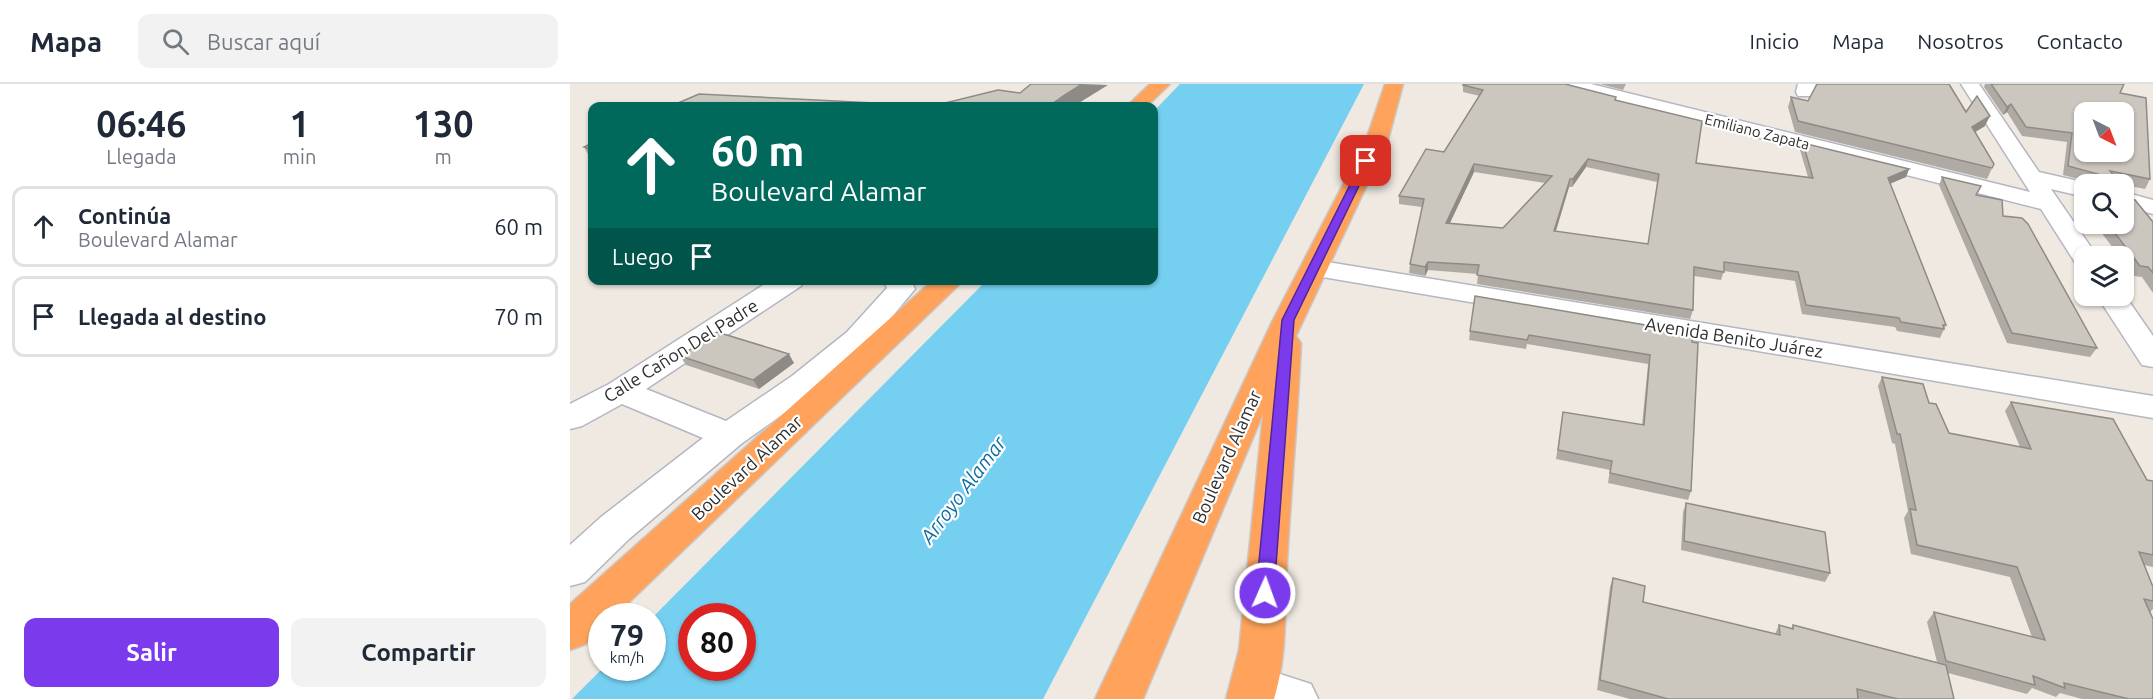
<!DOCTYPE html>
<html lang="es">
<head>
<meta charset="utf-8">
<style>
  body { margin:0; font-family:Ubuntu,sans-serif; background:#f2f2f3; color:#1f2937; height:100vh; display:flex; flex-direction:column; font-size:22px; white-space:nowrap }
  * { box-sizing:border-box; margin:0 }
  p { font-size:20px; color:#747a83 }
  .icon { flex:none; width:33px; height:33px; fill:none; stroke:currentColor; stroke-width:2; stroke-linecap:round; stroke-linejoin:round }
  .map { position:relative; flex:1; overflow:hidden }
  .side { display:flex; flex-direction:column; background:#fff; width:570px }
  .side>* { flex:none }
  .hud { position:absolute; left:18px; top:18px; width:570px; height:183px; border-radius:12px; box-shadow:0 2px 4px #0004; background:#00695c; color:#fff; overflow:hidden }
  .needle { width:39px; rotate:138deg }
  .tools { position:absolute; left:1504px; top:18px; display:grid; gap:12px }
  .tools a { display:grid; place-items:center; width:60px; height:60px; border-radius:12px; background:#fff; box-shadow:0 2px 4px #0004; font-size:30px }
  .speed { position:absolute; left:18px; top:519px; display:flex; gap:12px; font-size:30px; font-weight:700; text-align:center }
  .speed>* { display:grid; place-content:center; width:78px; height:78px; border-radius:50%; background:#fff; box-shadow:0 2px 4px #0004; line-height:1 }
  .speed small { font-size:15px; font-weight:400 }
  .speed .limit { border:9px solid #d22; background:#fff; color:#111 }
  .pin { position:absolute; display:grid; place-items:center; width:51px; height:51px; color:#fff; margin:-26px; border-radius:12px; box-shadow:0 3px 9px #0006 }
  .me { position:absolute; width:66px; margin:-33px; rotate:2deg; stroke-linejoin:round; filter:drop-shadow(0 0 4px #0008) }
  .turn { display:flex; align-items:center; gap:21px; height:126px; padding:0 24px; font-size:27px }
  .turn .icon { width:78px; height:78px; stroke-width:2.5 }
  .turn b { display:block; font-size:42px; line-height:51px }
  .then { display:flex; align-items:center; height:57px; padding:0 24px; background:#0003; gap:12px; font-size:22px }
  .eta { display:flex; justify-content:space-evenly; align-items:center; height:102px; text-align:center }
  .eta b { font-size:36px; font-weight:700; line-height:42px }
  .cta { display:flex; gap:12px; margin-top:auto; padding:12px 24px }
  .cta a { flex:1; height:69px; border-radius:12px; background:#7c3aed; color:#fff; font-size:24px; font-weight:700; line-height:69px; text-align:center }
  .cta a+a { background:#f2f2f3; color:#1f2937 }
  ul { padding:0; list-style:none }
  li { display:flex; align-items:center; gap:18px; height:81px; margin:0 12px 9px; padding:0 12px; border:3px solid #e0e1e3; border-radius:12px }
  li div { flex:1 }
  li b { display:block; font-size:22px }
  li em { font-style:normal }
  header { display:flex; align-items:center; gap:36px; box-sizing:border-box; height:84px; padding:0 30px; background:#fff; border-bottom:2px solid #e0e1e3 }
  header strong { font-size:28px }
  nav { display:flex; gap:33px; margin-inline-start:auto; font-size:21px }
  .search { width:420px; height:54px; background:#f2f2f3; display:flex; align-items:center; gap:15px; box-sizing:border-box; padding:0 21px; border-radius:12px; color:#747a83; font-size:22px }
  main { display:flex; flex:1; min-height:0 }
  .map>svg:first-child { display:block }
  .water { fill:#75cff0; fill-rule:evenodd }
  .lines { fill:none; stroke-linecap:round; stroke-linejoin:round }
  .minor-casing { stroke:#b4b7c1; stroke-width:3 }
  .highway-casing { stroke:#c9c9c9; stroke-width:3 }
  .minor { fill:#fff; fill-rule:evenodd }
  .highway { fill:#ffa35c; fill-rule:evenodd }
  .wall { fill:#afaba4; fill-rule:evenodd }
  .shaded-wall { fill:#8e8b86 }
  .building { fill:#cbc7bf; stroke:#8e8b86; stroke-width:1.5; fill-rule:evenodd }
  .route { fill:#7c3aed; stroke:#51269a; stroke-width:1.5 }
  .labels { text-anchor:middle; stroke-width:4.5; stroke-linejoin:round; paint-order:stroke }
  .far-street-label { font-size:15px; fill:#2e2e2e; stroke:#fff }
  .street-label { font-size:18px; fill:#2e2e2e; stroke:#fff }
  .water-label { font-size:20px; font-style:italic; fill:#0d6fa3; stroke:#fff }
</style>
</head>
<body>
<header>
<strong>Mapa</strong>
<div class="search"><svg class="icon" aria-label="search" viewBox="0 0 24 24"><circle cx="10" cy="10" r="6"/><path d="M15 15l6 6"/></svg>Buscar aquí</div>
<nav><a>Inicio</a><a>Mapa</a><a>Nosotros</a><a>Contacto</a></nav>
</header>
<main>
<section class="side">
<div class="eta">
<div><b>06:46</b><p>Llegada</p></div>
<div><b>1</b><p>min</p></div>
<div><b>130</b><p>m</p></div>
</div>
<ul>
<li><svg class="icon" aria-label="ahead" viewBox="0 0 24 24"><path d="M12 20V5M6 11l6-6 6 6"/></svg><div><b>Continúa</b><p>Boulevard Alamar</p></div><em>60 m</em></li>
<li><svg class="icon" aria-label="arrive" viewBox="0 0 24 24"><path d="M6 21V4h12l-3 4 3 4H6"/></svg><div><b>Llegada al destino</b></div><em>70 m</em></li>
</ul>
<div class="cta"><a>Salir</a><a>Compartir</a></div>
</section>
<div class="map">
<svg width="1583" height="615" viewBox="0 0 1583 615">
  <rect width="100%" height="100%" fill="#efe9e1"/>
  <path class="water" d="M610,0H794L473,615H2L33,584H82L83,533L416,197L584,196V27ZM122,532H172V584H122Z"/>
  <g class="lines">
    <defs>
      <g id="minor">
        <path d="M990,0H1021L1460,108L1391,0H1409L1469,88L1521,100H1515V113L1481,105L1527,172H1515V182L1506,180L1471,125L992,4Z"/>
        <path d="M1228,0H1246L1242,12H1228L1226,8Z"/>
        <path d="M1554,108L1583,116V130L1554,122Z"/>
        <path d="M745,176L1583,312V334L735,190L731,184L735,178Z"/>
        <path d="M201,196H235L231,202L76,305L156,337L222,292L277,248L317,204L313,196H341L345,205L299,260L246,306L171,360L59,455L15,498L0,502V461L31,433L133,354L52,320L12,342L0,345V320L39,300Z"/>
        <path d="M1554,210L1583,252V283L1572,281L1527,212Z"/>
        <path d="M685,582L741,600L748,615H667L661,603L668,588Z"/>
      </g>
      <g id="highway">
        <path d="M580,0H600L577,22H557Z"/>
        <path d="M815,0H833L818,56L726,252L731,259C728,332 721,405 717,479C714,525 718,570 704,615H656L669,566L693,330L573,615H525L703,236L796,56Z"/>
        <path d="M363,196H394L45,532H32V545L16,560L0,566V520Z"/>
      </g>
    </defs>
    <use href="#minor" class="minor-casing"/>
    <use href="#highway" class="highway-casing"/>
    <use href="#minor" class="minor"/>
    <use href="#highway" class="highway"/>
  </g>
  <g class="wall">
    <path d="M1030,0H1056L1053,6Z"/>
    <path d="M1415,0H1554L1550,9L1580,95L1575,105L1550,100H1551H1518L1520,98L1493,91L1497,58L1452,52L1437,28L1433,31L1414,3Z"/>
    <path d="M893,1L1046,16L1126,79L1238,93L1230,66L1233,59L1339,85L1336,93L1320,99L1376,241L1370,254L1327,247L1325,243L1232,230L1225,197L1154,187L1151,196L1124,192L1123,226L1120,235L907,200L908,190L858,186L855,192L839,189L840,180L852,123L829,120V112L874,68L910,12L893,8ZM1016,83L1087,98L1078,160L986,147L999,103H1002ZM904,88L975,99L933,144L880,139Z"/>
    <path d="M1221,13L1238,17L1396,28L1415,42L1405,48L1424,80L1417,95L1225,48L1218,23Z"/>
    <path d="M22,59V77L14,63Z"/>
    <path d="M1372,93L1411,102L1407,111L1433,132L1527,264L1520,273L1437,259L1369,101Z"/>
    <path d="M1511,104H1515V126L1505,113Z"/>
    <path d="M1558,114L1583,138V209L1572,193L1564,192L1554,179V172H1549L1525,140H1554Z"/>
    <path d="M900,247L1122,249L1121,407L1118,416L1038,399L1040,386L986,375L992,338L1072,341L1078,280L957,260L956,265L899,256Z"/>
    <path d="M110,272L224,279L189,305L116,281Z"/>
    <path d="M1312,293L1359,319L1379,349L1450,363L1435,327L1441,318L1577,396L1583,397V483L1574,481L1583,503V525L1580,528L1583,615H1512L1490,609L1486,613L1462,604L1457,610L1378,589L1384,615H1060L1027,606L1040,503L1043,494L1073,518L1205,550L1209,541L1221,545L1223,541L1367,578L1357,538L1364,528L1462,553L1440,493L1341,470L1334,434L1338,427L1325,360L1322,359L1308,302Z"/>
    <path d="M1116,419L1260,489L1255,498L1111,466L1113,428Z"/>
  </g>
  <g class="shaded-wall">
    <path d="M512,0L538,1L504,22H479L493,12Z"/>
    <path d="M1441,20L1437,28L1433,31L1437,23Z"/>
    <path d="M1420,32L1415,42L1397,53L1402,43Z"/>
    <path d="M1018,75L1016,83L1002,103L1003,95Z"/>
    <path d="M904,80V88L876,147V139Z"/>
    <path d="M1339,85L1336,93L1315,102L1318,94Z"/>
    <path d="M1000,95L999,103L983,156L984,147Z"/>
    <path d="M858,178V186L855,192V183Z"/>
    <path d="M219,270L224,279L189,305L183,296Z"/>
  </g>
  <g class="building">
    <path d="M461,0H512L493,12L479,22H101L129,10L363,22L428,6L450,9Z"/>
    <path d="M894,0H995L1046,13L1045,16L1132,37L1126,79L1243,94L1233,59L1339,85L1318,94L1376,241H1373L1374,245L1331,238L1329,234L1236,221L1228,188L1154,178V188L1124,183L1123,226L907,191L909,181L858,178L855,183L840,180L854,115L829,112L856,65L874,68L913,6L893,1ZM1018,75L1089,90L1078,160L984,147L1000,95H1003ZM904,80L982,92L933,144L876,139Z"/>
    <path d="M1247,0H1379L1396,28L1407,12L1420,32L1402,43L1424,80L1422,84L1228,37L1221,13L1238,17Z"/>
    <path d="M1421,0H1554L1550,9L1576,14L1580,95L1540,87L1551,100H1522L1523,93L1528,92V90L1498,82L1502,49L1456,43L1441,20L1437,23ZM1515,28H1554V68H1515Z"/>
    <path d="M22,59V65L14,63Z"/>
    <path d="M1372,93L1411,102L1406,111L1432,116L1433,132L1452,134L1458,140L1527,264L1442,249Z"/>
    <path d="M1554,104L1557,108L1558,114L1565,116L1583,138V189L1578,183L1570,182L1538,140H1554Z"/>
    <path d="M905,212L1122,249V258L1128,259L1121,407L1040,389L1042,377L988,366L993,328L1074,341L1080,271L959,251L957,256L900,247Z"/>
    <path d="M147,248L219,270L183,296L110,272Z"/>
    <path d="M1312,293L1353,300L1359,319L1366,320L1379,349L1461,365L1441,318L1543,335L1577,396L1583,397V471L1569,468L1583,503V517L1574,515L1583,535V615H1559L1494,599L1495,604L1463,592L1465,601L1376,577L1364,528L1475,556L1447,483L1347,461L1340,425L1346,426L1330,350H1327Z"/>
    <path d="M1116,419L1255,448L1260,489L1114,457Z"/>
    <path d="M1043,494L1075,502L1073,518L1210,551L1209,541L1223,545V541L1376,581L1384,615H1328L1287,605L1288,615H1098L1030,596Z"/>
  </g>
  <path class="route" d="M796,74L801,77L724,236L704,509L701,514H689L686,509L712,236L792,77Z"/>
  <g class="labels">
    <g class="far-street-label">
      <text transform="translate(1187 48) rotate(14)" y="5">Emiliano Zapata</text>
    </g>
    <g class="street-label">
      <text transform="translate(1164 254) rotate(9)" y="6">Avenida Benito Juárez</text>
      <text transform="translate(111 267) rotate(-32)" y="6">Calle Cañon Del Padre</text>
      <text transform="translate(657 373) rotate(-66)" y="6">Boulevard Alamar</text>
      <text transform="translate(177 384) rotate(-43)" y="6">Boulevard Alamar</text>
    </g>
    <g class="water-label">
      <text transform="translate(393 406) rotate(-53)" y="7">Arroyo Alamar</text>
    </g>
  </g>
</svg>
<div class="tools">
<a><svg class="needle" viewBox="-14 -14 28 28"><path d="M0-13l5 13h-10z" fill="#e53935"/><path d="M0 13l5-13h-10z" fill="#747a83"/></svg></a>
<a><svg class="icon" aria-label="search" viewBox="0 0 24 24"><circle cx="10" cy="10" r="6"/><path d="M15 15l6 6"/></svg></a>
<a><svg class="icon" aria-label="layers" viewBox="0 0 24 24"><path d="M12 4l9 5-9 5-9-5zM3 14l9 5 9-5"/></svg></a>
</div>
<div class="speed"><div>79<small>km/h</small></div><div class="limit">80</div></div>
<div class="pin" style="left:796px;top:77px;background:#d93025"><svg class="icon" aria-label="arrive" viewBox="0 0 24 24"><path d="M6 21V4h12l-3 4 3 4H6"/></svg></div>
<svg class="me" style="left:695px;top:509px" viewBox="-20 -20 40 40"><circle r="17" fill="#7c3aed" stroke="#fff" stroke-width="3"/><path d="M0-11L8 9 0 5-8 9z" fill="#fff"/></svg>
<div class="hud">
<div class="turn"><svg class="icon" aria-label="ahead" viewBox="0 0 24 24"><path d="M12 20V5M6 11l6-6 6 6"/></svg><div><b>60 m</b>Boulevard Alamar</div></div>
<div class="then">Luego<svg class="icon" aria-label="arrive" viewBox="0 0 24 24"><path d="M6 21V4h12l-3 4 3 4H6"/></svg></div>
</div>
</div>
</main>
</body>
</html>
